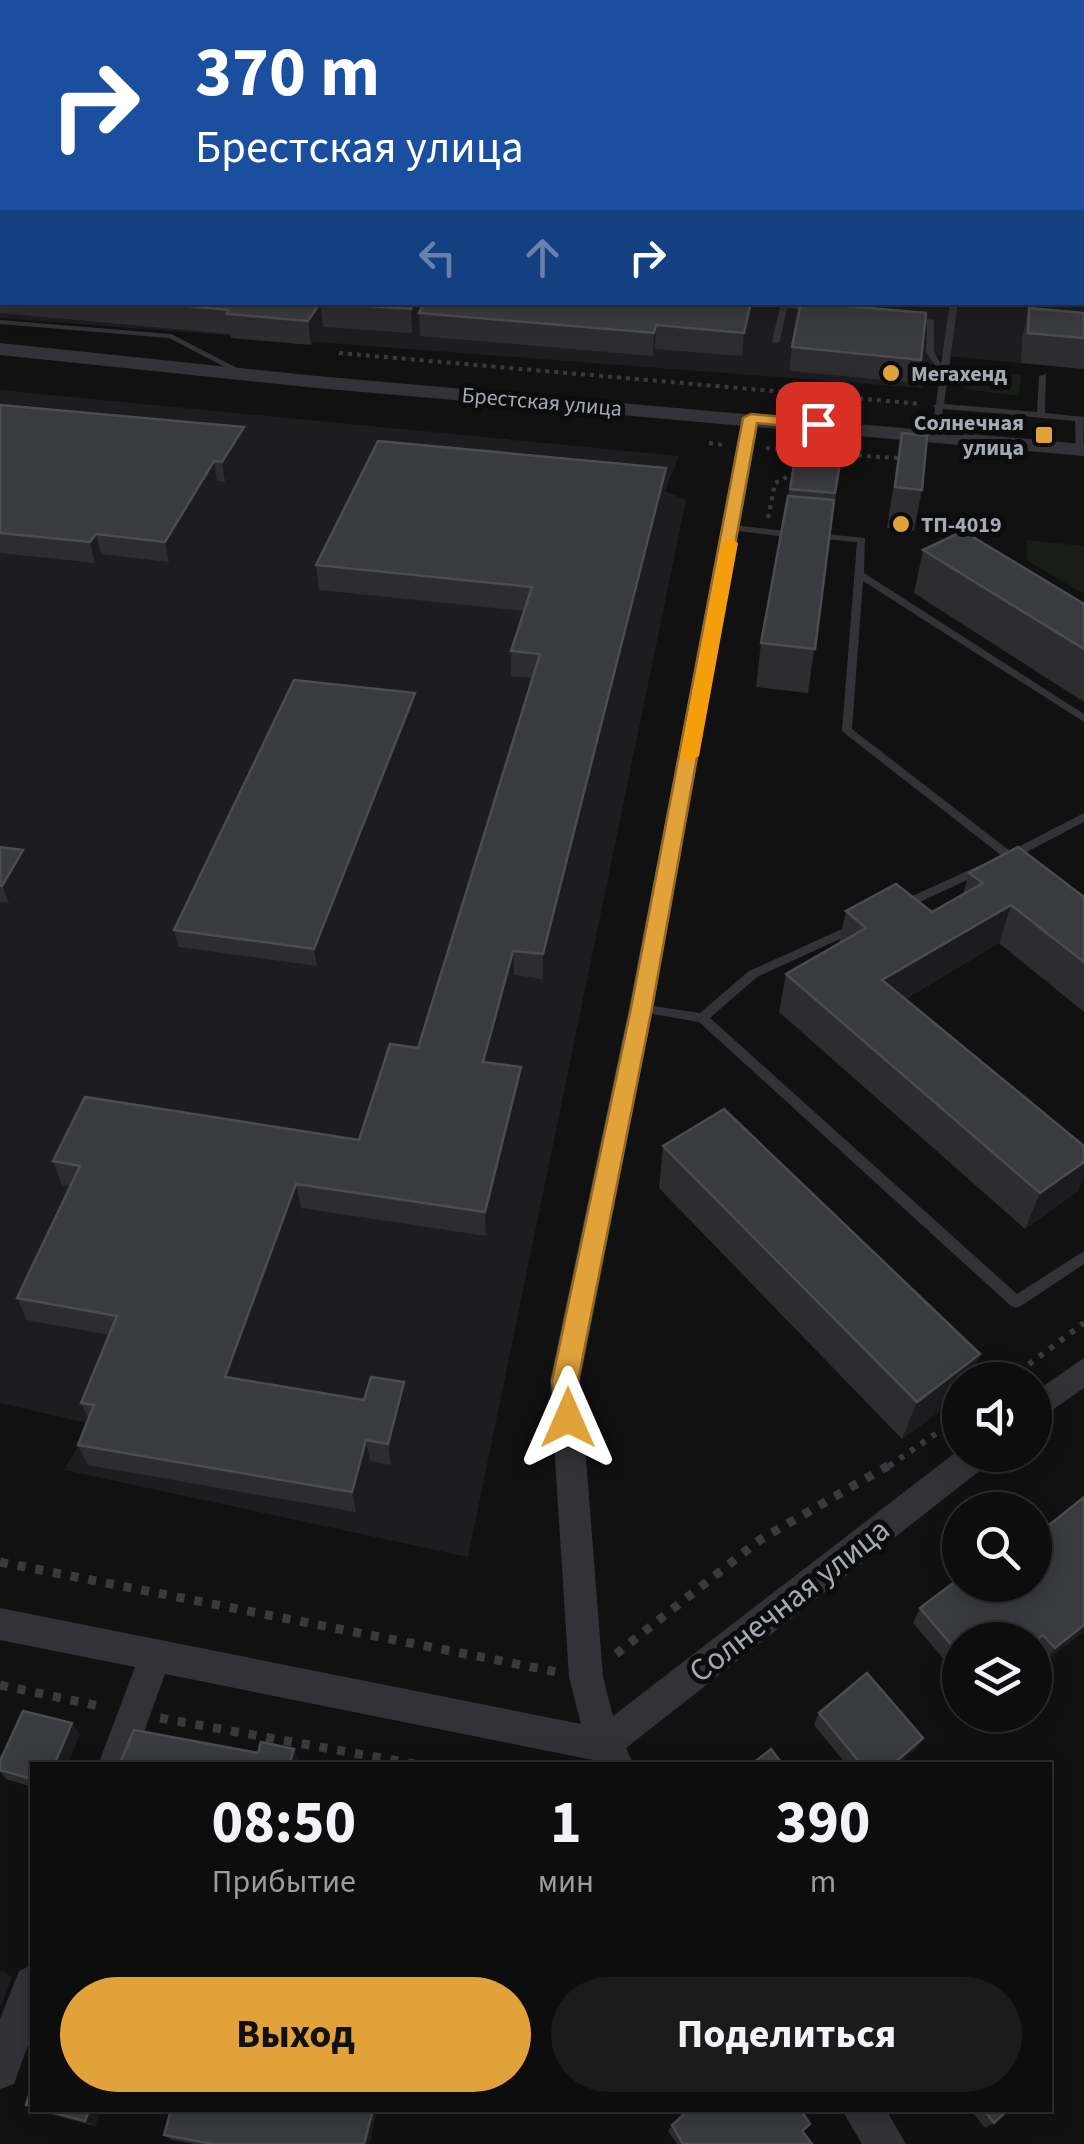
<!DOCTYPE html>
<html lang="ru">
<head>
<meta charset="utf-8">
<style>
  body { margin:0; font-family:"Source Sans 3",sans-serif; background:#1b1b1c; color:#f1f3f6; height:100vh; display:flex; flex-direction:column; font-size:38px; white-space:nowrap }
  * { box-sizing:border-box; margin:0 }
  p { font-size:32px; color:#9a9c9e }
  .icon { flex:none; width:55px; height:55px; fill:none; stroke:currentColor; stroke-width:2; stroke-linecap:round; stroke-linejoin:round }
  .map { position:relative; flex:1; overflow:hidden }
  .details { position:absolute; left:30px; top:1762px; width:1022px; height:350px; display:flex; flex-direction:column; background:#0d0d0e; border-radius:0px; box-shadow:0 5px 25px #0003,0 0 0 2px #2d2d2e }
  .details>* { flex:none }
  .banner { position:absolute; left:0px; top:0px; width:1085px; height:305px; box-shadow:0 5px 25px #0003,0 0 0 2px #2d2d2e; background:#1a4fa0; color:#fff; overflow:hidden }
  .buttons { position:absolute; left:942px; top:1362px; display:grid; gap:20px }
  .buttons a { display:grid; place-items:center; width:110px; height:110px; border-radius:50%; background:#0d0d0e; box-shadow:0 5px 25px #0003,0 0 0 2px #2d2d2e; font-size:50px }
  .pin { position:absolute; display:grid; place-items:center; width:85px; height:85px; color:#fff; margin:-42px; border-radius:20px; box-shadow:0 5px 15px #0006 }
  .me { position:absolute; width:110px; margin:-55px; rotate:0deg; stroke-linejoin:round; filter:drop-shadow(0 0 8px #0008) }
  .turn { display:flex; align-items:center; gap:35px; height:210px; padding:0 30px; font-size:45px }
  .turn .icon { width:130px; height:130px; stroke-width:2.5 }
  .turn b { display:block; font-size:70px; line-height:85px }
  .lanes { display:flex; align-items:center; height:95px; padding:0 30px; background:#0003; justify-content:center; gap:50px; direction:ltr }
  .lanes .off { opacity:.35 }
  .eta { display:flex; justify-content:space-evenly; align-items:center; height:170px; text-align:center }
  .eta b { font-size:60px; font-weight:700; line-height:70px }
  .cta { display:flex; gap:20px; margin-top:auto; padding:20px 30px }
  .cta a { flex:1; height:115px; border-radius:60px; background:#e1a23a; color:#111; font-size:40px; font-weight:700; line-height:115px; text-align:center }
  .cta a+a { background:#1b1b1c; color:#f1f3f6 }
  .map>svg:first-child { display:block }
  .built { fill:#1d1d1f }
  .green { fill:#181d18 }
  .lines { fill:none; stroke-linecap:round; stroke-linejoin:round }
  .path-far2 { stroke:#393a3e; stroke-width:4; stroke-dasharray:4 5; stroke-linecap:butt }
  .path-far1 { stroke:#393a3e; stroke-width:6; stroke-dasharray:5 8; stroke-linecap:butt }
  .path { stroke:#393a3e; stroke-width:9; stroke-dasharray:8 10; stroke-linecap:butt }
  .service { fill:#333337; fill-rule:evenodd }
  .minor { fill:#333337; fill-rule:evenodd }
  .tertiary { fill:#333337; fill-rule:evenodd }
  .wall { fill:#2d2d30 }
  .shaded-wall { fill:#1c1c1e }
  .building { fill:#3a3b3e; stroke:#4a4c50; stroke-width:2.5 }
  .route { fill:#e1a23a; stroke:#926926; stroke-width:2.5 }
  .slow { fill:#f59e0b }
  .poi-dot { fill:#e1a23a; stroke:#0c0c0d; stroke-width:4 }
  .labels { text-anchor:middle; stroke-width:10; stroke-linejoin:round; paint-order:stroke }
  .far-poi-label { font-size:22px; font-weight:bold; fill:#a4a9b2; stroke:#0c0c0d; text-anchor:start }
  .far-street-label { font-size:22px; fill:#a4a9b2; stroke:#0c0c0d }
  .near-street-label { font-size:32px; fill:#a4a9b2; stroke:#0c0c0d }
</style>
</head>
<body>
<div class="map">
<svg width="1084" height="2144" viewBox="0 0 1084 2144">
  <rect width="100%" height="100%" fill="#111112"/>
  <g class="built">
    <path d="M0,0H917L969,2H2V38Z"/>
    <path d="M1083,13L1084,369L935,355L923,388L0,318L2,51V302H1082Z"/>
    <path d="M0,390L679,456L665,491L686,500L468,1557L64,1470L91,1424L0,1403Z"/>
  </g>
  <g class="green">
    <path d="M966,369L1021,375L1019,396L964,389Z"/>
    <path d="M1027,540L1084,546V594L1026,560Z"/>
  </g>
  <g class="lines">
    <g class="path-far2">
      <path d="M339,353L921,404"/>
      <path d="M709,443L724,445"/>
      <path d="M766,448L803,451"/>
      <path d="M849,455L898,458"/>
      <path d="M768,518L775,483L799,471"/>
    </g>
    <g class="path-far1">
      <path d="M1008,1380L1084,1323"/>
      <path d="M889,1466L960,1417"/>
    </g>
    <g class="path">
      <path d="M0,1562L557,1672"/>
      <path d="M616,1654L761,1539L893,1463"/>
      <path d="M0,1685L104,1707"/>
      <path d="M160,1718L420,1765"/>
    </g>
    <g class="service">
      <path d="M232,0H273L276,2H234Z"/>
      <path d="M311,0H317L314,2H310Z"/>
      <path d="M2,25V30L0,31V26Z"/>
      <rect x="1082" y="135" width="2" height="4"/>
      <path d="M2,189V195L0,196V190Z"/>
      <rect x="1082" y="226" width="2" height="4"/>
      <rect x="1082" y="280" width="2" height="4"/>
      <path d="M950,302H958L944,404L1037,412L1039,376L1046,374L1045,413L1084,417L1083,452L1076,450L1075,421L1012,415V418L948,439H945V435L1006,414L943,409L939,436L932,438L935,408L933,406L936,404L940,373L926,352L927,324L906,319L910,317L934,320V352L941,364Z"/>
      <path d="M781,304L815,307L819,309L815,311L787,308L780,341L776,343L772,341Z"/>
      <path d="M0,320L171,334L249,374L242,376L169,338L0,324Z"/>
      <path d="M733,525L795,532L799,535L795,538L730,530V526Z"/>
      <path d="M815,533L865,538L864,573L1084,714V722L863,581L852,729L1010,851L1084,813V822L1017,857L1016,861L1003,860L1002,856L843,732L842,730L857,542L812,538V534Z"/>
      <path d="M985,863L989,864L991,867L989,870L907,908L903,909L897,905L899,902Z"/>
      <path d="M853,924L857,925L859,928L857,931L757,977L710,1018L1017,1294L1084,1251V1264L1021,1306L1016,1308L1011,1306L699,1022L641,1012L635,1008L641,1004L700,1013L749,971Z"/>
    </g>
    <g class="minor">
      <path d="M751,413L759,418L653,1008L580,1381L603,1677L613,1716L960,1449V1455H991L987,1465L626,1748L634,1765H596L593,1760L165,1674L132,1765H98L135,1667L0,1640V1608L581,1724L569,1677L550,1381L629,1008L743,418Z"/>
      <path d="M1084,1358V1388L1035,1422V1392Z"/>
      <path d="M32,1965V2034L14,2084L0,2089V2019L19,1971Z"/>
      <path d="M842,2110H886L906,2144H862Z"/>
    </g>
    <path class="tertiary" d="M0,343L317,376L1084,444V456L317,388L0,355Z"/>
  </g>
  <g class="wall">
    <path d="M66,0H230L231,2H67Z"/>
    <path d="M1084,41V111H1082V48Z"/>
    <rect x="1082" y="154" width="2" height="64"/>
    <path d="M2,196V302H413L412,333L323,327L311,345L231,338L230,334L0,313V198Z"/>
    <path d="M1029,308L1084,313V369L1021,363L1022,338Z"/>
    <path d="M419,313L750,318L742,356L655,349L653,356L420,336Z"/>
    <path d="M792,347L921,360L917,383L789,371Z"/>
    <path d="M0,405L244,427L247,447L225,482L217,481L169,562L101,554L95,563L0,553Z"/>
    <path d="M902,433L922,490L914,531L887,528Z"/>
    <path d="M797,447L842,452L808,693L756,687L761,643Z"/>
    <path d="M666,468L665,492L543,979L514,975L491,1063L522,1091L486,1236L301,1208L239,1379L364,1400L404,1382L407,1403L391,1465L370,1461L356,1512L88,1465L78,1445L88,1418L81,1403L109,1335L27,1320L17,1298L71,1186L62,1185L53,1161L359,1140L418,1048L532,678L511,676V651L524,611L319,590L316,565Z"/>
    <path d="M923,550L1084,604V702L914,593Z"/>
    <path d="M416,710L317,966L179,947L174,930Z"/>
    <path d="M0,847L29,868L9,903L0,902Z"/>
    <path d="M969,873L1084,897V1012L999,943L905,999L1078,1191L1025,1229L779,1012L786,974L839,943L846,911L932,912L963,894Z"/>
    <path d="M663,1146L980,1354L969,1380H960V1396L902,1439L659,1188Z"/>
    <path d="M1084,1497V1631L1045,1662L1035,1651V1640H960V1678L913,1623L920,1608L1048,1526Z"/>
    <path d="M819,1713L923,1738L916,1749L898,1765H847L814,1725Z"/>
    <path d="M72,1723L80,1735L32,1765V1787L6,1779L0,1772V1761Z"/>
    <path d="M35,2110H100L95,2126Z"/>
    <path d="M171,2110H377L369,2144H195L172,2140L164,2135Z"/>
    <path d="M971,2110H1008L994,2123L985,2128Z"/>
    <path d="M672,2125L802,2131L812,2144H677L668,2131Z"/>
  </g>
  <g class="shaded-wall">
    <path d="M210,0H230L231,2H209Z"/>
    <path d="M411,302H413L414,311L412,333Z"/>
    <path d="M751,302L750,318L742,356L744,333Z"/>
    <path d="M320,303L323,327L311,345L308,321Z"/>
    <path d="M656,325L655,349L653,356L654,333Z"/>
    <path d="M244,427L247,447L225,482L222,462Z"/>
    <path d="M214,461L217,481L169,562L165,542Z"/>
    <path d="M666,468L665,492L543,979V954Z"/>
    <path d="M96,534L101,554L95,563L90,542Z"/>
    <path d="M415,693L416,710L317,966L314,949Z"/>
    <path d="M23,850L29,868L9,903L2,886Z"/>
    <path d="M1011,905L999,943L873,1017L882,980Z"/>
    <path d="M513,951L514,975L485,1086L483,1062Z"/>
    <path d="M521,1067L522,1091L486,1236L485,1212Z"/>
    <path d="M1084,1162V1178L1078,1191L1025,1229L1040,1193Z"/>
    <path d="M296,1184L301,1208L232,1398L225,1377Z"/>
    <path d="M980,1354L969,1380H960V1396L902,1439L917,1402Z"/>
    <path d="M404,1382L407,1403L391,1465L388,1444Z"/>
    <path d="M366,1440L370,1461L356,1512L352,1492Z"/>
    <path d="M1084,1625V1631L1045,1662L1055,1648Z"/>
    <path d="M72,1723L80,1735L67,1765H54Z"/>
    <path d="M923,1738L916,1749L898,1765H892Z"/>
    <path d="M294,1749L300,1763L299,1765H289Z"/>
    <path d="M1,1970L12,1977L0,2008V1973Z"/>
    <path d="M89,2110H100L95,2126L85,2121Z"/>
    <path d="M373,2110H377L369,2144H364Z"/>
  </g>
  <g class="building">
    <path d="M973,0H1017L1037,1V2H973Z"/>
    <path d="M2,91V174H0V94Z"/>
    <rect x="1082" y="154" width="2" height="29"/>
    <path d="M2,196V290H0V198Z"/>
    <path d="M144,302H411V309L320,303L308,321L227,314L229,310Z"/>
    <path d="M424,302H751L744,333L656,325L654,333L419,313Z"/>
    <path d="M801,302L926,313L921,360L792,347Z"/>
    <path d="M1029,308L1084,313V338L1028,333Z"/>
    <path d="M0,405L244,427L222,462L214,461L165,542L96,534L90,542L0,533Z"/>
    <path d="M902,433L927,436L922,490L895,487Z"/>
    <path d="M378,441L666,468L543,954L513,951L483,1062L521,1067L485,1212L296,1184L225,1377L364,1400L371,1377L404,1382L388,1444L366,1440L352,1492L78,1445L94,1405L81,1403L117,1316L17,1298L80,1166L53,1161L85,1097L359,1140L390,1044L418,1048L540,654L511,651L532,587L316,565Z"/>
    <path d="M797,447L842,452L835,493L790,489Z"/>
    <path d="M788,496L834,500L815,649L761,643Z"/>
    <path d="M963,531L1084,604V649L923,550Z"/>
    <path d="M294,680L415,693L314,949L174,930Z"/>
    <path d="M0,847L23,850L2,886H0Z"/>
    <path d="M1018,847L1084,897V962L1011,905L882,980L1084,1146V1162L1040,1193L786,974L866,928L846,911L896,884L932,912L983,883L969,873Z"/>
    <path d="M724,1109L980,1354L917,1402L663,1146Z"/>
    <path d="M1084,1497V1625L1055,1648L1043,1635L1035,1641L960,1640V1655L920,1608L960,1578V1585H1035V1521L1039,1517L1048,1526Z"/>
    <path d="M867,1673L923,1738L892,1765H862L819,1713Z"/>
    <path d="M23,1711L72,1723L54,1765H32V1779L0,1770V1761Z"/>
    <path d="M134,1730L258,1753L261,1742L294,1749L289,1765H119Z"/>
    <path d="M771,1749L783,1765H751Z"/>
    <path d="M32,2086V2107L26,2105Z"/>
    <path d="M44,2110H89L85,2121Z"/>
    <path d="M171,2110H373L364,2144H213L164,2135Z"/>
    <path d="M689,2110H801L810,2124L802,2131L812,2144H683L672,2125Z"/>
    <path d="M984,2110H1008L994,2123Z"/>
  </g>
  <path class="route" d="M751,414L818,420L826,424L818,429L757,423L652,1008L578,1381L581,1418L577,1426L568,1430L558,1426L552,1381L631,1008L743,418Z"/>
  <path class="slow" d="M730,538L738,543L699,756L689,762L680,756L722,543Z"/>
  <g class="poi-dot">
    <circle cx="891" cy="373" r="10"/>
    <rect x="1034" y="425" width="20" height="20" rx="5"/>
    <circle cx="901" cy="524" r="10"/>
  </g>
  <g class="labels">
    <g class="far-poi-label">
      <text x="911" y="381">Мегахенд</text>
      <text x="1024" y="430" text-anchor="end">Солнечная<tspan x="1024" dy="25">улица</tspan></text>
      <text x="921" y="532">ТП-4019</text>
    </g>
    <g class="far-street-label">
      <text transform="translate(542 401) rotate(5)" y="8">Брестская улица</text>
    </g>
    <g class="near-street-label">
      <text transform="translate(789 1600) rotate(-38)" y="11">Солнечная улица</text>
    </g>
  </g>
</svg>
<div class="buttons">
<a><svg class="icon" aria-label="sound" viewBox="0 0 24 24"><path d="M4 9h4l5-4v14l-5-4H4zM17 9q2 3 0 6"/></svg></a>
<a><svg class="icon" aria-label="search" viewBox="0 0 24 24"><circle cx="10" cy="10" r="6"/><path d="M15 15l6 6"/></svg></a>
<a><svg class="icon" aria-label="layers" viewBox="0 0 24 24"><path d="M12 4l9 5-9 5-9-5zM3 14l9 5 9-5"/></svg></a>
</div>
<div class="pin" style="left:818px;top:424px;background:#d93025"><svg class="icon" aria-label="arrive" viewBox="0 0 24 24"><path d="M6 21V4h12l-3 4 3 4H6"/></svg></div>
<svg class="me" style="left:568px;top:1418px" viewBox="-20 -20 40 40"><path d="M0-17L14 15 0 8-14 15z" fill="#e1a23a" stroke="#fff" stroke-width="4"/></svg>
<div class="banner">
<div class="turn"><svg class="icon" aria-label="right" viewBox="0 0 24 24"><path d="M7 20v-9h11M14 6l5 5-5 5"/></svg><div><b>370 m</b>Брестская улица</div></div>
<div class="lanes"><svg class="icon off" aria-label="left" viewBox="0 0 24 24"><path d="M17 20v-9H6M10 6l-5 5 5 5"/></svg><svg class="icon off" aria-label="ahead" viewBox="0 0 24 24"><path d="M12 20V5M6 11l6-6 6 6"/></svg><svg class="icon" aria-label="right" viewBox="0 0 24 24"><path d="M7 20v-9h11M14 6l5 5-5 5"/></svg></div>
</div>
<section class="details">
<div class="eta">
<div><b>08:50</b><p>Прибытие</p></div>
<div><b>1</b><p>мин</p></div>
<div><b>390</b><p>m</p></div>
</div>
<div class="cta"><a>Выход</a><a>Поделиться</a></div>
</section>
</div>
</body>
</html>
